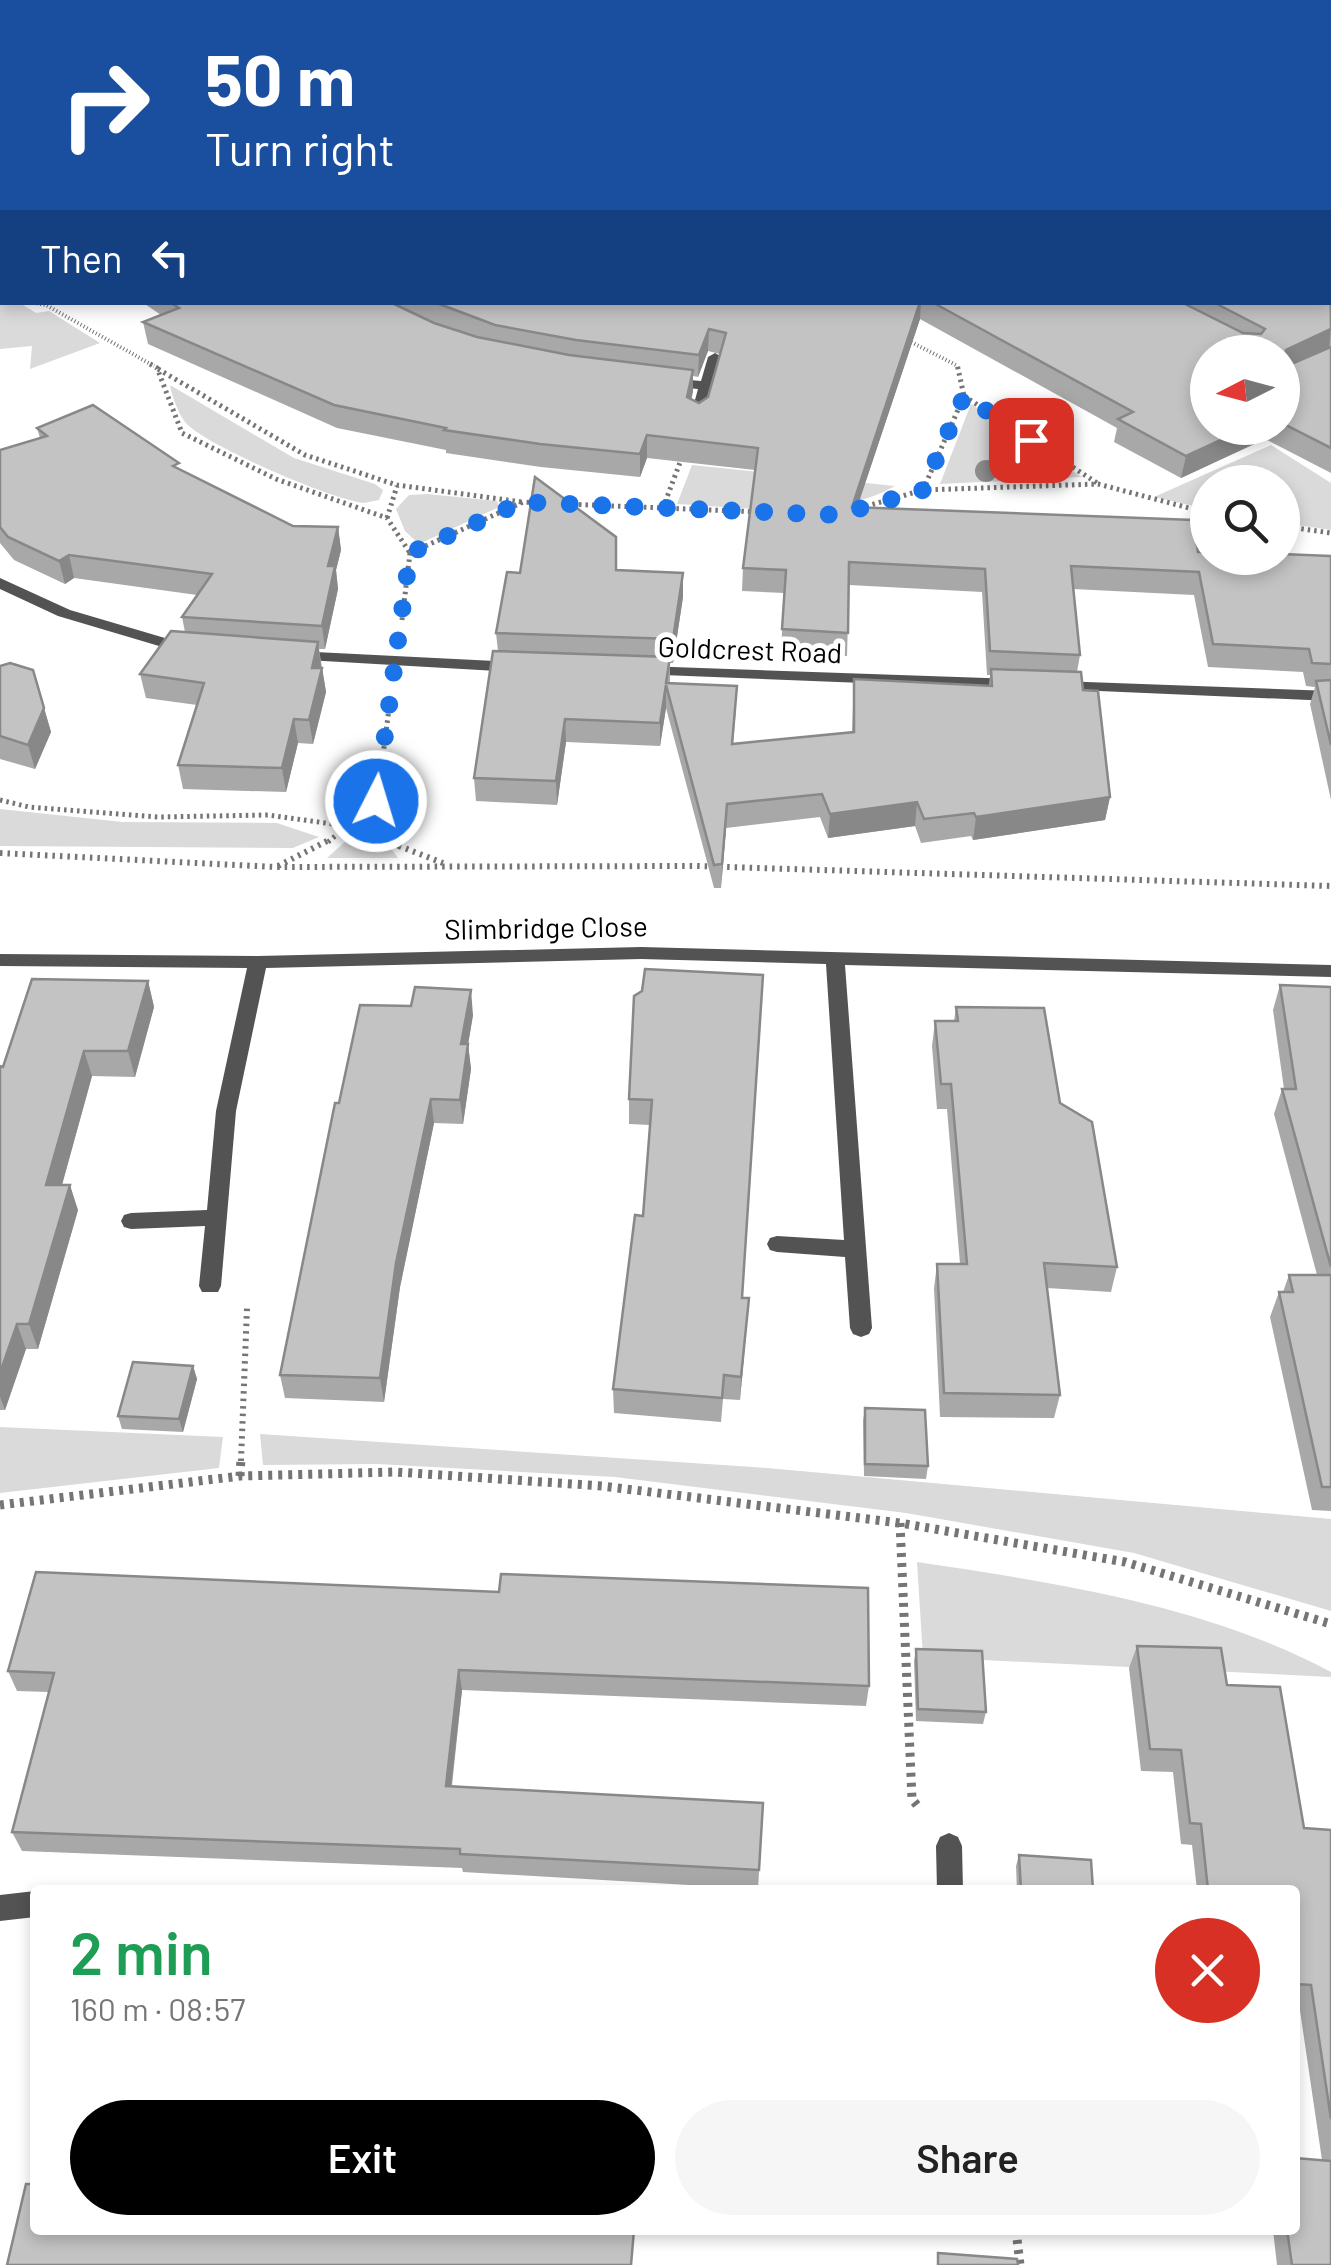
<!DOCTYPE html>
<html lang="en">
<head>
<meta charset="utf-8">
<style>
  body { margin:0; font-family:Barlow,sans-serif; background:#f6f6f6; color:#222; height:100vh; display:flex; flex-direction:column; font-size:38px; white-space:nowrap }
  * { box-sizing:border-box; margin:0 }
  p { font-size:32px; color:#767676 }
  .icon { flex:none; width:55px; height:55px; fill:none; stroke:currentColor; stroke-width:2; stroke-linecap:round; stroke-linejoin:round }
  .map { position:relative; flex:1; overflow:hidden }
  .details { position:absolute; left:30px; top:1885px; width:1270px; height:350px; display:flex; flex-direction:column; background:#fff; border-radius:10px; box-shadow:0 5px 15px #0003 }
  .details>* { flex:none }
  .banner { position:absolute; left:0px; top:0px; width:1332px; height:305px; box-shadow:0 5px 15px #0003; background:#1a4fa0; color:#fff; overflow:hidden }
  .needle { width:65px; rotate:264deg }
  .fabs { position:absolute; left:1190px; top:335px; display:grid; gap:20px }
  .fabs a { display:grid; place-items:center; width:110px; height:110px; border-radius:50%; background:#fff; box-shadow:0 5px 15px #0003; font-size:50px }
  .pin { position:absolute; display:grid; place-items:center; width:85px; height:85px; color:#fff; margin:-42px; border-radius:20px; box-shadow:0 5px 15px #0006 }
  .me { position:absolute; width:110px; margin:-55px; rotate:5deg; stroke-linejoin:round; filter:drop-shadow(0 0 8px #0008) }
  .turn { display:flex; align-items:center; gap:35px; height:210px; padding:0 40px; font-size:45px }
  .turn .icon { width:130px; height:130px; stroke-width:2.5 }
  .turn b { display:block; font-size:70px; line-height:85px }
  .then { display:flex; align-items:center; height:95px; padding:0 40px; background:#0003; gap:20px; font-size:38px }
  .round { display:grid; place-items:center; flex:none; width:105px; height:105px; border-radius:52px; background:#f6f6f6 }
  .summary { display:flex; align-items:center; justify-content:space-between; height:170px; padding:0 40px }
  h1 { font-size:60px; font-weight:600; line-height:75px; color:#1e9e55 }
  .action { display:flex; gap:20px; margin-top:auto; padding:20px 40px }
  .action a { flex:1; height:115px; border-radius:60px; background:#000; color:#fff; font-size:40px; font-weight:600; line-height:115px; text-align:center }
  .action a+a { background:#f6f6f6; color:#222 }
  .map>svg:first-child { display:block }
  .green { fill:#dadada }
  .lines { fill:none; stroke-linecap:round; stroke-linejoin:round }
  .path-far3 { stroke:#757575; stroke-width:4; stroke-dasharray:1 2.5; stroke-linecap:butt }
  .path-far2 { stroke:#757575; stroke-width:5; stroke-dasharray:2.5 4; stroke-linecap:butt }
  .path-far1 { stroke:#757575; stroke-width:6; stroke-dasharray:2.5 5; stroke-linecap:butt }
  .path { stroke:#757575; stroke-width:9; stroke-dasharray:4 6; stroke-linecap:butt }
  .street { fill:#535353; fill-rule:evenodd }
  .rail-casing { stroke:#000; stroke-width:8 }
  .rail { stroke:#fff; stroke-width:5; stroke-dasharray:14; stroke-linecap:butt }
  .tree { fill:#8e8e8e }
  .wall { fill:#a8a8a8; fill-rule:evenodd }
  .shaded-wall { fill:#888 }
  .building { fill:#c3c3c3; stroke:#888; stroke-width:2.5 }
  .route { stroke:#1a73e8; stroke-width:18; stroke-dasharray:0 32.4 }
  .labels { text-anchor:middle; stroke-width:10; stroke-linejoin:round; paint-order:stroke }
  .street-label { font-size:28px; fill:#000; stroke:#fff }
</style>
</head>
<body>
<div class="map">
<svg width="1331" height="2265" viewBox="0 0 1331 2265">
  <rect width="100%" height="100%" fill="#fff"/>
  <g class="green">
    <path d="M0,290L2,302L20,303L36,313L49,311L100,343L30,369L32,346L0,349Z"/>
    <path d="M170,385L294,458L375,484L383,490L379,500C378,500 365,503 364,503C335,501 202,444 185,422C178,412 172,397 170,385Z"/>
    <path d="M971,404L1082,477L940,484Z"/>
    <path d="M1271,445L1331,483V530L1283,523L1282,482H1208L1207,509L1154,497Z"/>
    <path d="M692,465L895,486C831,522 747,507 677,504Z"/>
    <path d="M427,494L497,501L499,507L419,544L405,531L396,509L409,495Z"/>
    <path d="M0,809L123,822L277,823L319,837L293,848L0,846Z"/>
    <path d="M370,819L398,858H327Z"/>
    <path d="M0,1427L223,1437L219,1468L0,1493Z"/>
    <path d="M260,1434L767,1468L1331,1519V1611L1134,1553L906,1513L615,1477L377,1464L263,1465Z"/>
    <path d="M917,1562C1057,1583 1206,1605 1331,1672V1677L923,1657Z"/>
  </g>
  <g class="lines">
    <g class="path-far3">
      <path d="M780,0L784,2"/>
      <path d="M30,302L46,305L154,366"/>
      <path d="M905,339L958,366"/>
    </g>
    <g class="path-far2">
      <path d="M150,364L157,368L182,433L276,479L387,518L410,553"/>
      <path d="M158,369L305,455L397,485L522,502"/>
      <path d="M964,396L1097,483"/>
      <path d="M923,490L964,396L957,364"/>
      <path d="M566,504L759,512"/>
      <path d="M663,508L682,457"/>
      <path d="M860,508L923,490L1098,484L1208,513"/>
      <path d="M387,518L397,486"/>
      <path d="M1282,526L1331,533"/>
      <path d="M402,620L410,553L523,502L539,503"/>
      <path d="M390,701L377,801L397,842"/>
      <path d="M0,800L29,807L158,817L268,815L347,826"/>
      <path d="M328,842L377,801"/>
    </g>
    <g class="path-far1">
      <path d="M396,839L399,846L443,863"/>
      <path d="M0,853L275,867L696,866L1331,886"/>
      <path d="M278,866L331,839"/>
      <path d="M241,1461L247,1308"/>
    </g>
    <g class="path">
      <path d="M240,1476L241,1458"/>
      <path d="M0,1505L240,1476L396,1472L602,1486L900,1523L1125,1562L1331,1624"/>
      <path d="M900,1523L912,1799L920,1809"/>
      <path d="M1016,2230L1020,2265"/>
    </g>
    <g class="street">
      <path d="M2,211V219L0,220V212Z"/>
      <path d="M715,353L722,357L704,418L692,421L690,418L698,389L667,386L660,382L667,378L701,381L708,357Z"/>
      <path d="M0,578L70,610L192,646L194,649L186,654L58,616L0,589Z"/>
      <path d="M295,651L515,662L523,667L515,672L289,659V653Z"/>
      <path d="M644,666L1015,679L1023,684L1015,689L638,674V668Z"/>
      <path d="M1059,681L1331,691V701L1053,689L1051,686Z"/>
      <path d="M641,947L1331,965V977L845,965L872,1328L869,1334L861,1337L853,1334L850,1328L845,1257L777,1252L770,1250L767,1244L770,1238L777,1236L844,1240L826,964L641,959L266,968L236,1111L221,1286L218,1292H202L199,1286L205,1226L131,1229L124,1227L121,1221L124,1215L131,1213L207,1210L216,1111L247,968L0,966V954L258,956Z"/>
      <path d="M949,1833L958,1837L962,1846L963,1890H937L936,1846L940,1837Z"/>
      <path d="M35,1891V1917L0,1921V1895Z"/>
    </g>
    <defs>
      <g id="rail">
        <path d="M1079,0L1085,2"/>
        <path d="M1102,0L1108,2"/>
      </g>
    </defs>
    <use href="#rail" class="rail-casing"/>
    <use href="#rail" class="rail"/>
  </g>
  <circle class="tree" cx="986" cy="471" r="11"/>
  <g class="wall">
    <path d="M0,0L2,2V209L0,207Z"/>
    <path d="M1331,258V473L1265,439L1181,478L1114,442L1117,428L920,319L857,507L1198,552L1331,556V800L1310,704L1315,687L1306,686L1303,672L1208,667L1194,595L1073,589L1080,655L1077,672L1083,690L1110,797L1105,820L973,840L971,836L921,843L915,826L828,838L820,817L726,828L721,888H714L666,708L660,746L566,742L557,805L476,801L474,778L498,651L496,633L617,570L683,573V597L673,663H670V683L736,709L733,744L852,732L854,679L989,686L990,675H987L982,592L849,585L847,656L781,652L784,593L742,591L743,568L755,470L647,458L640,477L541,467L446,453V450L337,428L148,344L143,322L161,315L142,302H1330ZM708,351L720,354L708,397L699,403L691,399L693,376L698,377ZM1282,352V428H1208Z"/>
    <path d="M37,428L180,470L293,526L338,527L341,550L336,570L338,589L325,649H319L326,692L313,744L298,743L286,792L183,789L178,765L197,705L146,698L140,674L185,632L182,617L197,595L74,578L65,584L14,560L0,543V450L40,438Z"/>
    <path d="M0,666L44,708L51,732L35,769L0,759Z"/>
    <path d="M148,981L154,1007L135,1077L92,1076L62,1185L78,1210L38,1349H26L5,1410H0V1066L3,1067Z"/>
    <path d="M1280,985L1331,987V1511L1312,1510L1270,1317L1279,1292H1283L1289,1275H1317L1274,1114L1282,1089H1284L1273,1010Z"/>
    <path d="M634,996L743,1298H749L740,1400L723,1399L721,1422L614,1413L613,1389L643,1216L650,1125L629,1124V1099Z"/>
    <path d="M411,1006L473,1015L468,1044L471,1069L463,1124L434,1123L400,1287L384,1402L285,1398L280,1375L339,1103Z"/>
    <path d="M956,1007L1060,1103L1117,1267L1111,1292L1047,1288L1060,1395L1054,1418L940,1417L934,1288L937,1264H960L947,1109H937L932,1046L935,1021H954Z"/>
    <path d="M193,1366L197,1379L183,1432L122,1429L118,1416Z"/>
    <path d="M865,1408L928,1466L926,1479L864,1476L863,1421Z"/>
    <path d="M36,1572L869,1686L866,1706L462,1690L452,1786L763,1803L758,1889L463,1872L462,1868L22,1851L12,1832L49,1692L17,1691L8,1671Z"/>
    <path d="M1137,1646L1227,1685L1304,1828L1331,1830V2265H1277L1273,2230H1295L1322,2160L1299,2004H1295V1890H1197L1192,1845L1181,1844L1173,1772L1141,1771L1129,1668Z"/>
    <path d="M916,1649L986,1712L983,1724L916,1721L914,1661Z"/>
    <path d="M1019,1855L1093,1890H1017L1016,1866Z"/>
  </g>
  <g class="shaded-wall">
    <path d="M661,0H680L677,2H658Z"/>
    <path d="M920,302H921L920,319L850,529L852,507Z"/>
    <path d="M709,329L708,351L698,377L699,355Z"/>
    <path d="M1331,329L1329,350L1282,371L1286,350Z"/>
    <path d="M693,370V392L687,419V397Z"/>
    <path d="M1247,428H1268L1265,439L1181,478L1186,456Z"/>
    <path d="M647,435V458L640,477V454Z"/>
    <path d="M338,527L341,550L336,570L338,589L325,649L322,626L328,566Z"/>
    <path d="M69,555L74,578L65,584L59,561Z"/>
    <path d="M683,573V597L673,663V639Z"/>
    <path d="M318,642L321,666L316,692L312,668Z"/>
    <path d="M322,668L326,692L313,744L309,720Z"/>
    <path d="M666,685V708L660,746V723Z"/>
    <path d="M44,708L51,732L35,769L28,745Z"/>
    <path d="M294,719L298,743L286,792L282,768Z"/>
    <path d="M565,719L566,742L557,805L556,781Z"/>
    <path d="M1110,797L1105,820L973,840L976,817Z"/>
    <path d="M917,802L915,826L828,838L830,814Z"/>
    <path d="M727,804L726,828L721,888L722,864Z"/>
    <path d="M148,981L154,1007L135,1077L128,1051Z"/>
    <path d="M471,990L473,1015L464,1069L461,1044Z"/>
    <path d="M468,1044L471,1069L463,1124L460,1100Z"/>
    <path d="M84,1051L92,1076L55,1210L46,1185Z"/>
    <path d="M431,1099L434,1123L400,1287L384,1402L380,1378L396,1263Z"/>
    <path d="M70,1185L78,1210L38,1349L29,1324Z"/>
    <path d="M749,1298L747,1322L740,1400L741,1377Z"/>
    <path d="M17,1324L26,1349L5,1410L0,1397V1373Z"/>
    <path d="M193,1366L197,1379L183,1432L179,1419Z"/>
    <path d="M459,1670L462,1690L449,1805L446,1786Z"/>
  </g>
  <g class="building">
    <path d="M0,0H661L658,2H2V191L0,189Z"/>
    <path d="M1330,257L1331,329L1286,350L1283,362L1289,365L1331,347V448L1282,423V352H1208V428H1247L1186,456L1118,419L1133,412L932,302H1181L1243,333L1261,334L1265,329L1213,302H1330Z"/>
    <path d="M170,302H390L434,323L477,337L569,355L693,370L687,397L699,403L708,397L726,333L709,329L699,355L576,340L495,325L434,302H920L852,507L1193,520L1198,552H1208V558H1282V554L1331,556V664L1312,663L1309,649L1213,644L1199,572L1071,566L1080,655L990,651L985,569L849,562L848,633L782,629L786,570L743,568L758,448L647,435L640,454L540,444L444,430L446,428L334,405L143,322L179,308Z"/>
    <path d="M93,405L179,463L173,466L293,526L338,527L328,566H335L322,626L182,617L212,574L69,555L59,561L8,537L0,527V450L47,436L37,428Z"/>
    <path d="M535,477L616,537V570L683,573L673,639L496,633L507,572L520,573Z"/>
    <path d="M171,631L318,642L312,668H322L309,720L294,719L282,768L178,765L204,683L140,674Z"/>
    <path d="M493,651L670,657L666,683L737,686L732,744L854,732V679L992,686L991,669L1081,672L1083,690L1098,691L1110,797L976,817L974,813L924,819L917,802L830,814L822,794L727,804L722,864L714,865L666,685L660,723L565,719L556,781L474,778Z"/>
    <path d="M10,663L33,670L44,708L28,745L0,736V666Z"/>
    <path d="M1331,680V745L1316,681Z"/>
    <path d="M645,969L763,975L742,1298H749L741,1377L724,1375L722,1398L613,1389L635,1215L643,1216L652,1100L629,1099L634,996L642,991Z"/>
    <path d="M32,979L148,981L128,1051H84L46,1185H70L29,1324H17L0,1373V1066L3,1067Z"/>
    <path d="M1280,985L1331,987V1267L1282,1089H1296Z"/>
    <path d="M415,987L471,990L461,1044H468L460,1100L431,1099L396,1263L380,1378L280,1375L335,1103H339L360,1005L411,1006Z"/>
    <path d="M956,1007L1044,1008L1060,1103L1092,1122L1117,1267L1044,1263L1060,1395L944,1393L937,1264H967L951,1084H941L935,1021H958Z"/>
    <path d="M1289,1275H1331V1487H1322L1279,1292H1293Z"/>
    <path d="M133,1362L193,1366L179,1419L118,1416Z"/>
    <path d="M865,1408L925,1410L928,1466L865,1464Z"/>
    <path d="M36,1572L499,1592L501,1574L868,1588L869,1686L459,1670L446,1786L763,1803L759,1870L460,1854V1849L12,1832L54,1673L8,1671Z"/>
    <path d="M1137,1646L1221,1648L1227,1685L1280,1687L1304,1828L1331,1830V2119L1311,1985L1295,1984V1890H1208L1201,1824L1190,1823L1181,1750L1150,1749Z"/>
    <path d="M916,1649L982,1651L986,1712L918,1709Z"/>
    <path d="M1019,1855L1091,1860L1093,1890H1021Z"/>
    <path d="M1295,2158L1331,2161V2265H1292L1287,2230H1295Z"/>
    <path d="M26,2184H35V2230H634L631,2265H7Z"/>
    <path d="M938,2253L1017,2259L1018,2265H938Z"/>
  </g>
  <g class="lines">
    <path class="route" d="M376,801L410,553L522,502L838,515L923,490L964,396L1031,440"/>
  </g>
  <g class="labels">
    <g class="street-label">
      <text transform="translate(750 650) rotate(2)" y="10">Goldcrest Road</text>
      <text transform="translate(546 928) rotate(-1)" y="10">Slimbridge Close</text>
    </g>
  </g>
</svg>
<div class="fabs">
<a><svg class="needle" viewBox="-14 -14 28 28"><path d="M0-13l5 13h-10z" fill="#e53935"/><path d="M0 13l5-13h-10z" fill="#767676"/></svg></a>
<a><svg class="icon" aria-label="search" viewBox="0 0 24 24"><circle cx="10" cy="10" r="6"/><path d="M15 15l6 6"/></svg></a>
</div>
<div class="pin" style="left:1031px;top:440px;background:#d93025"><svg class="icon" aria-label="arrive" viewBox="0 0 24 24"><path d="M6 21V4h12l-3 4 3 4H6"/></svg></div>
<svg class="me" style="left:376px;top:801px" viewBox="-20 -20 40 40"><circle r="17" fill="#1a73e8" stroke="#fff" stroke-width="3"/><path d="M0-11L8 9 0 5-8 9z" fill="#fff"/></svg>
<div class="banner">
<div class="turn"><svg class="icon" aria-label="right" viewBox="0 0 24 24"><path d="M7 20v-9h11M14 6l5 5-5 5"/></svg><div><b>50 m</b>Turn right</div></div>
<div class="then">Then<svg class="icon" aria-label="left" viewBox="0 0 24 24"><path d="M17 20v-9H6M10 6l-5 5 5 5"/></svg></div>
</div>
<section class="details">
<div class="summary"><div><h1>2 min</h1><p>160 m · 08:57</p></div><a class="round" style="background:#d93025;color:#fff"><svg class="icon" aria-label="close" viewBox="0 0 24 24"><path d="M6 6l12 12M18 6L6 18"/></svg></a></div>
<div class="action"><a>Exit</a><a>Share</a></div>
</section>
</div>
</body>
</html>
